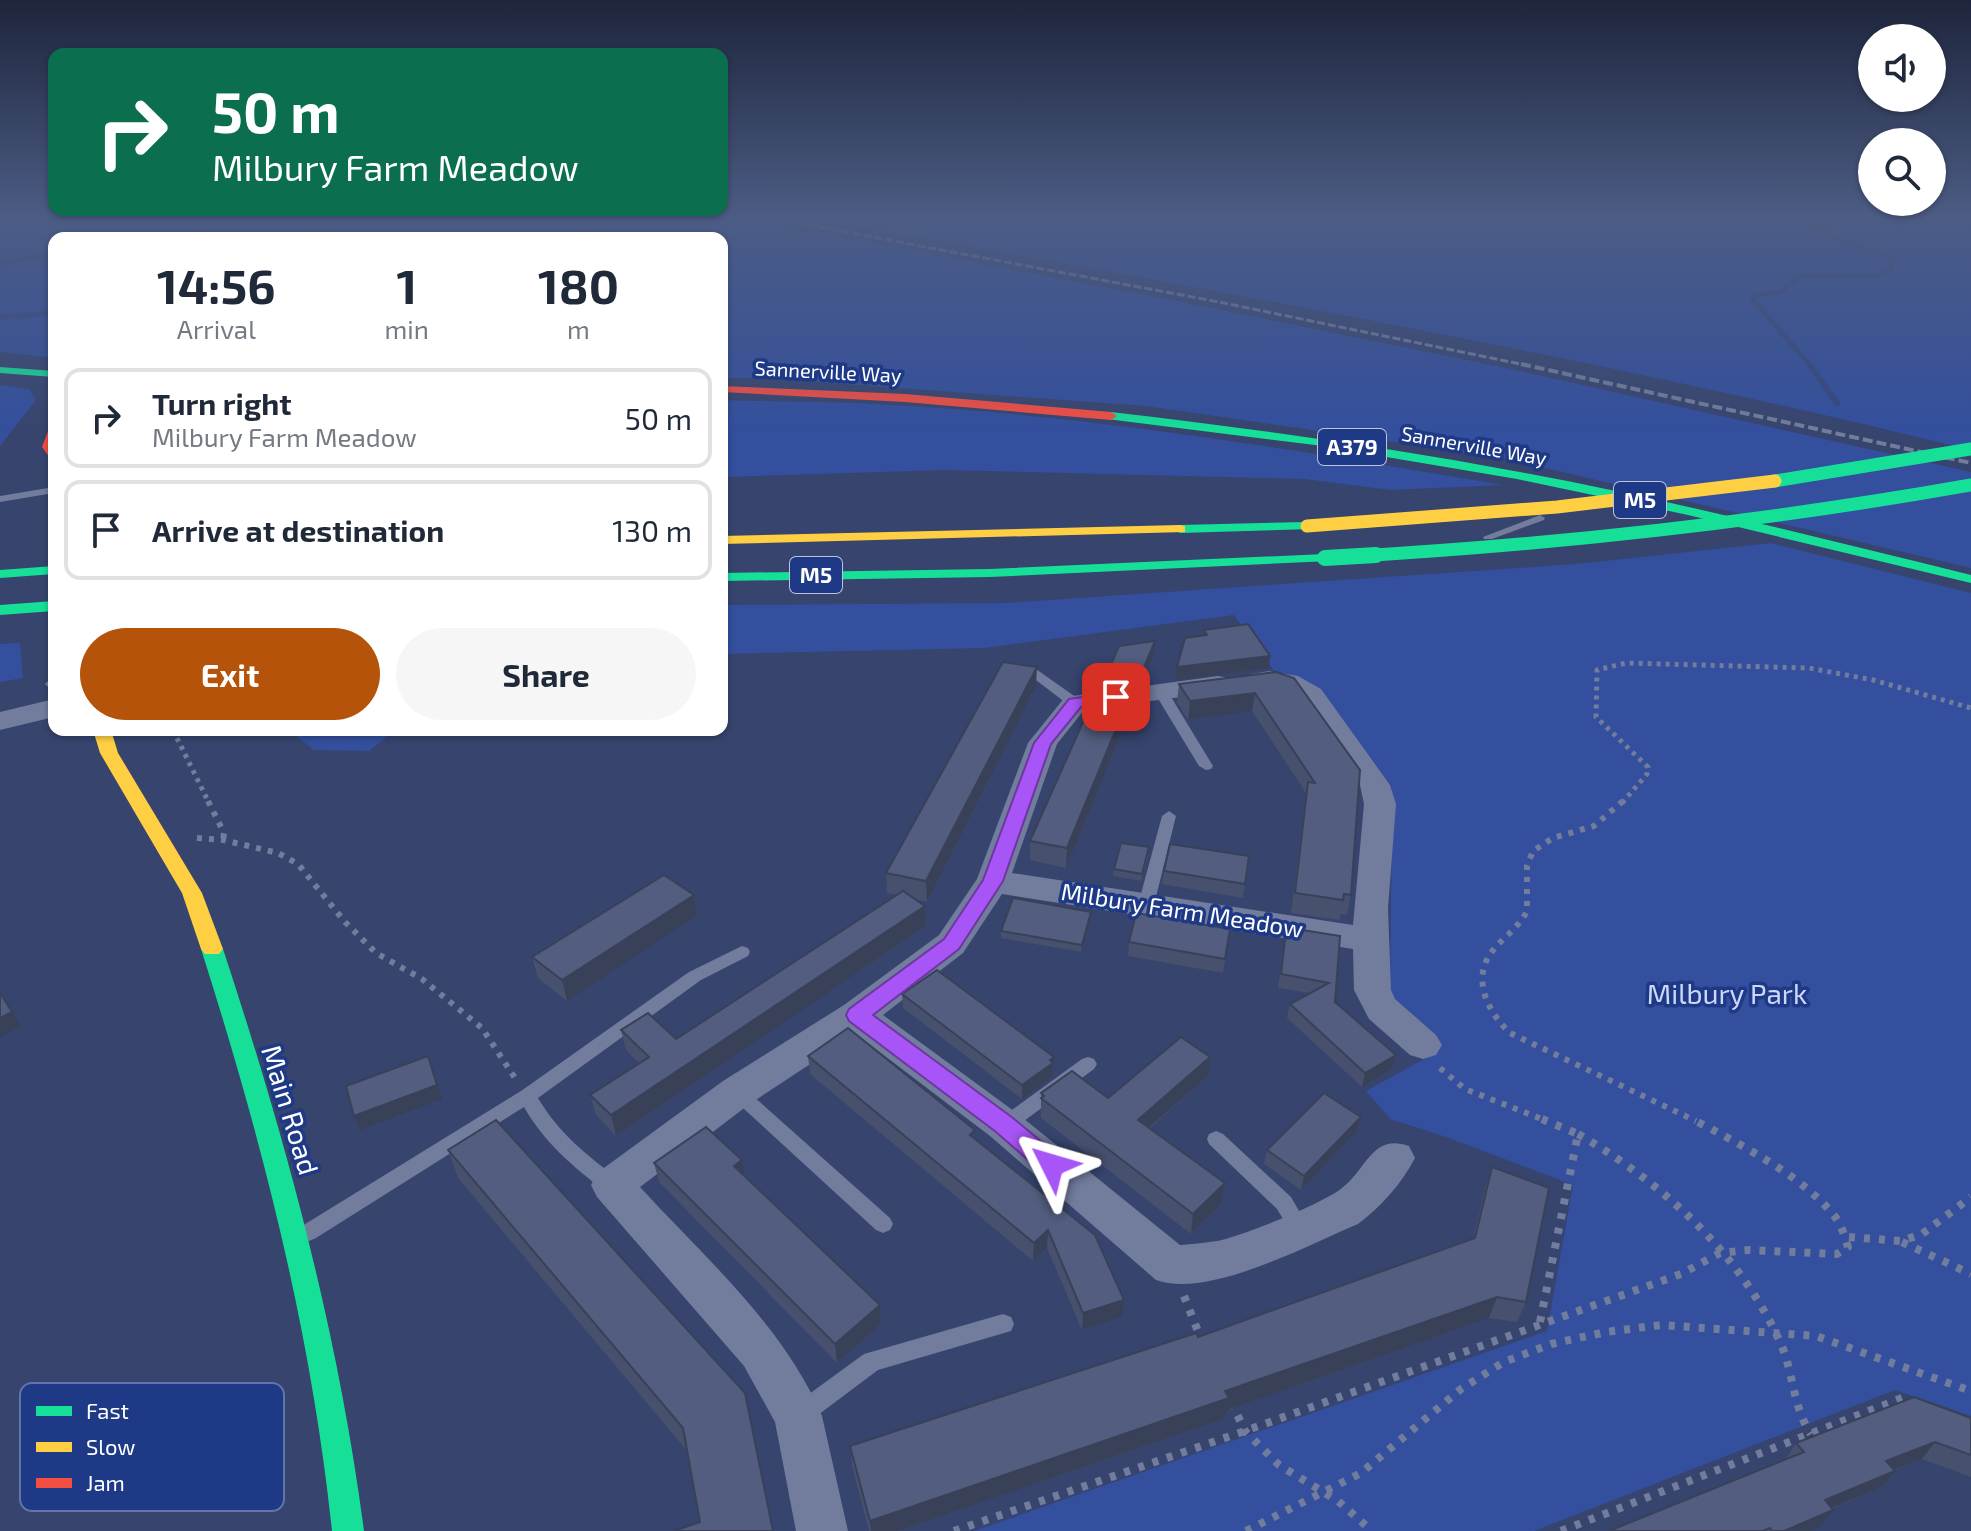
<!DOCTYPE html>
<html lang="en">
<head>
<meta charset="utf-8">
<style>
  body { margin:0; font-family:"Exo 2",sans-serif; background:#f6f6f7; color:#1f2937; height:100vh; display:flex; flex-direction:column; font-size:30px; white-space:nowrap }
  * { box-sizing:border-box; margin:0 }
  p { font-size:26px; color:#747a83 }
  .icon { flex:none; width:44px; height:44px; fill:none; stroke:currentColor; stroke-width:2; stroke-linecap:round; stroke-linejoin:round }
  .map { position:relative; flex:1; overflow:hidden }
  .sheet { position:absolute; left:48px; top:232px; width:680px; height:504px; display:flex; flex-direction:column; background:#fff; border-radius:16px; box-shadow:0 2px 6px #0004 }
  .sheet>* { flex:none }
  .banner { position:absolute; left:48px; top:48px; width:680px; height:168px; border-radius:16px; box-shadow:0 2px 6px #0004; background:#0b6e4f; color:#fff; overflow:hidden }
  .tools { position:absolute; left:1858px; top:24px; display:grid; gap:16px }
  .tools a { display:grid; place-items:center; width:88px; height:88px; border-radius:50%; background:#fff; box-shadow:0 2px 6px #0004; font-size:40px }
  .pin { position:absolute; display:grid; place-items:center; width:68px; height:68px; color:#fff; margin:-34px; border-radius:16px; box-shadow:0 4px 12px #0006 }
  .me { position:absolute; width:88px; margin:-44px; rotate:310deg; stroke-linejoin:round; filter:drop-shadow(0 0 6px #0008) }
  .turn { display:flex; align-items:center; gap:28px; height:168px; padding:0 32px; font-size:36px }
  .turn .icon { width:104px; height:104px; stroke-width:2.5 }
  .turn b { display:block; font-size:56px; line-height:68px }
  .eta { display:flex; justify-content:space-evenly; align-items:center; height:136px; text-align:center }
  .eta b { font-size:48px; font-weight:700; line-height:56px }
  .primary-button { display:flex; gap:16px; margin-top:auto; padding:16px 32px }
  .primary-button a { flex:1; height:92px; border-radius:48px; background:#b45309; color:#fff; font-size:32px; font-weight:700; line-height:92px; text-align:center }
  .primary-button a+a { background:#f6f6f7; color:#1f2937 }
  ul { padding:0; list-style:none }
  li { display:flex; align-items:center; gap:24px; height:100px; margin:0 16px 12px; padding:0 16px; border:4px solid #e0e1e3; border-radius:16px }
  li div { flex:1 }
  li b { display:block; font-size:30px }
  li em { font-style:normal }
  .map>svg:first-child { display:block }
  .green { fill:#334f9d }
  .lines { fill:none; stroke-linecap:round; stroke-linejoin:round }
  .stream-far1 { stroke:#34477f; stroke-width:5 }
  .stream { stroke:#34477f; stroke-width:6 }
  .path-far2 { stroke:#727c9c; stroke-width:5; stroke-dasharray:4 5; stroke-linecap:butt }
  .path-far1 { stroke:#727c9c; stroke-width:6; stroke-dasharray:5 7; stroke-linecap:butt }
  .path { stroke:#727c9c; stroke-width:8; stroke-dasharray:6 9; stroke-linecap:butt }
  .lane { fill:#727c9c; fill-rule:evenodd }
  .street { fill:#727c9c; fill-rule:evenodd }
  .fast { fill:#16e098; fill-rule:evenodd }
  .slow { fill:#ffcf43; fill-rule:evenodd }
  .jam { fill:#f24e42; fill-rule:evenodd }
  .rail-far1 { stroke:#727d9b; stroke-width:3; stroke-dasharray:8 3; stroke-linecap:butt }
  .rail { stroke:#727d9b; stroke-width:4; stroke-dasharray:10 4; stroke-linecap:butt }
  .fast-bridge-far1 { stroke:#16e098; stroke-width:13 }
  .fast-bridge { stroke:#16e098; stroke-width:16 }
  .slow-bridge { stroke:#ffcf43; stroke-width:13 }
  .wall { fill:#47506d }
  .shaded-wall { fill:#394159 }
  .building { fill:#525d7f; stroke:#394159; stroke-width:2 }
  .route { fill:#a855f7; stroke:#6d37a1; stroke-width:2 }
  .labels { text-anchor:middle; stroke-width:7; stroke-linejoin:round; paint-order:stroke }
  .far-street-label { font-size:20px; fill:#fff; stroke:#1e3986 }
  .shield { fill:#1e3986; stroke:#bcc4db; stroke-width:2 }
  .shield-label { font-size:22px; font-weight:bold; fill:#fff }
  .street-label { font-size:24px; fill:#fff; stroke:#1e3986 }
  .near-park-label { font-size:28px; fill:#ccd8f8; stroke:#1e3986 }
  .near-street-label { font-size:28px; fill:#fff; stroke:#1e3986 }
  .key { fill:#1e3986; stroke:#6274aa; stroke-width:2 }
  .key-label { font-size:22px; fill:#fff }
</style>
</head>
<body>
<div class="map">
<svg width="1971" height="1531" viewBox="0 0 1971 1531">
  <rect width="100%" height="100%" fill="#36446e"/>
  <g class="green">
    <path d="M0,217H734L1192,304L1511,369L1971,472V568L1503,458L1146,406L763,378H722V238H54V358L0,352Z"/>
    <path d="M806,217H1971V450C1587,355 1196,287 806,217Z"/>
    <path d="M0,385L29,389L36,400L0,446Z"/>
    <path d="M722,400C772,402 823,401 873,404C1085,414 1296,450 1504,485L1391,490L1304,479L945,470L722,477Z"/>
    <path d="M1771,543L1971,593V1416L1895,1390L1534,1531H974L1547,1331L1573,1185L1446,1137L1390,1119L1366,1091L1435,1053L1390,1001L1392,790L1316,686L1273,670L1234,615L984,648L722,654V605L1004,603L1576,564Z"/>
    <path d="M20,643L23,678L0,682V644Z"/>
    <path d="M288,730H396L369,751L314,750Z"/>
  </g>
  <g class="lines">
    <g class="stream-far1">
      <path d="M301,217L332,238"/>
      <path d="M1784,217L1821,228L1836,239L1886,255L1893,261L1891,269L1874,276L1809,275L1797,278L1780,292L1753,296V300L1811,366"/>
      <path d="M147,238L274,217"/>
      <path d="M532,238L642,217"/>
      <path d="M0,263L54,254"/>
      <path d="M0,317L54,313"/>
    </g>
    <path class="stream" d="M1809,364L1837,403"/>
    <g class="path-far2">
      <path d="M47,686L54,676"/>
      <path d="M173,730L209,803"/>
      <path d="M1622,803L1647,774L1648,767L1596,717L1597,670L1626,663L1809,668L1873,680L1971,708"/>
    </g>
    <g class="path-far1">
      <path d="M208,801L224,833L223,840"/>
      <path d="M1623,801L1594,826L1553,838L1533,851L1527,866V911C1519,927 1505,936 1494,949C1470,977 1487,1011 1510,1033L1696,1121"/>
      <path d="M197,838L223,840L278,853L298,864L345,922L376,953L422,979L482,1028L515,1078"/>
      <path d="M1440,1068L1465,1089L1547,1121"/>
    </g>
    <g class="path">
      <path d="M1578,1134C1661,1182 1740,1253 1780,1342C1794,1372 1792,1406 1811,1434"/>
      <path d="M1849,1237L1901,1241L1922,1234L1971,1197"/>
      <path d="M1902,1242L1971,1274"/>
      <path d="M1184,1296L1201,1339"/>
      <path d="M1540,1322L1578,1134L1542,1119"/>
      <path d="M1231,1402L1245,1431L1279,1465L1338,1501L1372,1531"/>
      <path d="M954,1531L1245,1431L1681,1274L1720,1253L1749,1250L1837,1254L1848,1247C1845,1238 1842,1226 1836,1218C1805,1177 1738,1143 1692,1119"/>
      <path d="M1246,1531L1361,1473L1461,1389L1504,1362L1551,1344L1606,1332L1661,1325L1816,1336L1971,1391"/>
      <path d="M1561,1531L1902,1398L1911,1401"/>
    </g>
    <g class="lane">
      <path d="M54,487V493L0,502V496Z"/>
      <path d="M1540,515L1545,518L1544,520L1492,539H1484L1483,537Z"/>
      <path d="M1033,667L1080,700L1082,703L1080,706H1070L1028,674L1027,671Z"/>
      <path d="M1161,688L1168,692L1213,766L1211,769L1206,770L1199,766L1154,692Z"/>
      <path d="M1169,811L1176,816L1154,905L1152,909H1140L1138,905L1162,816Z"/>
      <path d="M742,946L748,948L750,952L748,956L701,980L538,1098C558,1132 587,1156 619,1179L622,1185L619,1191L612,1193L605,1191C573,1167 544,1142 524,1107L316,1238L309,1241L302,1238L299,1232L302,1226L521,1091L689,972Z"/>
      <path d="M1088,1057L1094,1059L1097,1064L1094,1069L1012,1130L1005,1133L998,1130L996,1125L998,1120L1082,1059Z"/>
      <path d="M737,1085L743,1087L890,1218L893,1224L890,1230L883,1233L876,1230L731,1097L728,1092L731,1087Z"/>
      <path d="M1216,1131L1223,1134L1291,1197L1309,1228L1306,1234L1299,1237L1292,1234L1277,1209L1209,1144L1207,1139L1209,1134Z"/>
      <path d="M1003,1314L1011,1317L1014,1324L1011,1331L878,1370L810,1421L802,1424L794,1421L791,1413L794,1405L864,1354Z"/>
    </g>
    <g class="street">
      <path d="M1269,671L1298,676L1321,689L1390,785L1396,804L1388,908L1391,990L1395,999L1436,1035L1442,1045L1436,1055L1423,1059L1410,1055L1369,1019L1354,990L1353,949L1002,894L963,953L883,1015L1018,1114L1180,1245C1192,1244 1204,1243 1217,1241C1240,1237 1324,1203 1342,1188C1367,1169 1372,1133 1409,1146L1415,1158C1402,1183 1381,1207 1358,1224C1308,1245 1208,1299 1156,1280L990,1136L856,1034L751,1103L640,1187C705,1258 784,1326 822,1416L848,1531H796L775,1422L744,1366L597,1197L591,1185L597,1173L723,1081L844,1005L939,935L977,879L1028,743L1065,697L1218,676L1228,678L1232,684L1228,690L1218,692L1084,710L1057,744L1012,873L1353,925L1364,804L1360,785L1301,701L1280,689L1252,686L1248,680L1252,674Z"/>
      <path d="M54,699V717L0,730V712Z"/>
    </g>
    <g class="fast">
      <path d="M0,367L54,371V377L0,373Z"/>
      <path d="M1111,412C1246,428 1381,446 1514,471C1668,499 1819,538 1971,575V583L1688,515L1517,479L1315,445L1107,419V413Z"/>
      <path d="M1307,522L1314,526L1312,529L1180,533L1173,529L1180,525Z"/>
      <path d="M1325,554L1332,558L1330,561L990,577L722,581V573L990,569Z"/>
      <path d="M54,566V574L0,578V570Z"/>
      <path d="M54,601V611L0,615V605Z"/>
      <path d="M212,942L219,944L223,949C286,1140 338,1331 364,1531H332C311,1331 262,1140 201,949L205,944Z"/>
    </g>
    <g class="slow">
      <path d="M1180,525L1185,526V532L722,544V536Z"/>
      <path d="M93,730H111L118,753L202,893L223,949L219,954H205L201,949L182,893L100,753Z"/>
    </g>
    <g class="jam">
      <path d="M722,386L905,394L1111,412L1117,416L1111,420L905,402L722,392Z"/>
      <path d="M54,427V459L50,458L42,447L48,431Z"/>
    </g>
    <path class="rail-far1" d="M766,217L1219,302L1530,366"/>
    <path class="rail" d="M1521,364L1971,463"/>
    <g class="fast-bridge-far1">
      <path d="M1775,481L1971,449"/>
      <path d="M1341,557C1552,545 1762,522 1971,485"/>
    </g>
    <path class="fast-bridge" d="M1325,558L1376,555"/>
    <path class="slow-bridge" d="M1307,526L1557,507L1775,481"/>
  </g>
  <g class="wall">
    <path d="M1294,678L1351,895L1347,915L1341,914L1339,920L1291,913L1306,793L1252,711L1188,720L1177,702L1179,684Z"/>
    <path d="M1036,686L927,902L914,899L926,926L616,1136L596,1115L590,1095L639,1063L626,1050L621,1030L676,1039L897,895L887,893L886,873Z"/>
    <path d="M1132,707L1066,868L1030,860V841Z"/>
    <path d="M1149,854L1141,881L1113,876L1114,869Z"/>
    <path d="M1249,856L1243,898L1162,884L1164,871Z"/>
    <path d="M694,895L697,915L567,1001L538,978L532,957Z"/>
    <path d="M1091,912V919L1081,952L1001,938V931Z"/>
    <path d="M1230,929L1223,973L1128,956L1129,942Z"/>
    <path d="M1286,931L1340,936L1335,1002L1392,1069L1362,1087L1287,1018L1290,1004L1309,993L1278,988Z"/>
    <path d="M902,994L1054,1057L1052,1077L1022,1099L903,1008Z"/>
    <path d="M808,1056L976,1139L1122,1317L1082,1330L1047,1248L1033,1261L810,1074Z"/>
    <path d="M1210,1057L1208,1076L1150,1128L1225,1183L1222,1203L1191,1234L1041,1118V1093L1108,1098Z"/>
    <path d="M1361,1117L1357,1131L1301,1190L1264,1164L1267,1150Z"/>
    <path d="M448,1150L773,1531L700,1522L687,1451L458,1178Z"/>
    <path d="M654,1163L744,1176L880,1305L881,1324L837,1363L659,1182Z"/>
    <path d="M1492,1167L1526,1302L1517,1322L1489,1318L1227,1410L1225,1418L898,1531H869L852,1466L850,1446L1198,1337L1473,1239L1485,1188Z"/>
    <path d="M1971,1418V1477L1922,1459L1894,1470L1882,1487L1832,1509L1821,1526L1810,1531H1609L1785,1460L1796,1443Z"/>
  </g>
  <g class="shaded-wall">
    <path d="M1155,641L1154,654L1141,684L1105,689L1106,676Z"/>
    <path d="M1270,656L1269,668L1176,680L1177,667Z"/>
    <path d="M1037,667L1036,686L927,902L926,881Z"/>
    <path d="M1133,688L1132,707L1066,868L1067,848Z"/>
    <path d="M1255,693L1252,711L1188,720L1190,701Z"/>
    <path d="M694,895L697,915L567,1001L562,980Z"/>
    <path d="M925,906L926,926L616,1136L611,1115Z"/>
    <path d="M1091,912V919L1081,952L1082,945Z"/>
    <path d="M12,1012L21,1026L0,1037V1018Z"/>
    <path d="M1396,1055L1392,1069L1362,1087L1365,1073Z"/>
    <path d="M428,1056L442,1099L360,1130L354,1116Z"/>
    <path d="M1054,1057L1052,1077L1022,1099V1085Z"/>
    <path d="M1210,1057L1208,1076L1136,1139L1138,1120Z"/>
    <path d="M1361,1117L1357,1131L1301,1190L1304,1176Z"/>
    <path d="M742,1160L745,1179L734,1166Z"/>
    <path d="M1225,1183L1222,1203L1191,1234L1193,1214Z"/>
    <path d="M1048,1230L1047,1248L1033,1261L1034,1243Z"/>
    <path d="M1497,1297L1489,1318L1227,1410L1225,1418L898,1531H871L870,1521L1225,1391Z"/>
    <path d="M1124,1300L1122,1317L1082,1330L1083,1313Z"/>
    <path d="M880,1305L881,1324L837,1363L835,1344Z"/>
    <path d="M1935,1442L1922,1459L1873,1477L1886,1461Z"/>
    <path d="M1895,1471L1882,1487L1813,1516L1825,1500Z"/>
    <path d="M1833,1510L1821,1526L1810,1531H1784Z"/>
  </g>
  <g class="building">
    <path d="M1248,624L1270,656L1177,667L1185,638L1207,635L1204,630Z"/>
    <path d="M1155,641L1142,672L1106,676L1119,646Z"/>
    <path d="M1003,662L1037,667L926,881L886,873Z"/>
    <path d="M1276,672L1294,678L1360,770L1351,895L1344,894L1343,900L1295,893L1308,782L1315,783L1255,693L1190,701L1179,684Z"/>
    <path d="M1133,688L1067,848L1030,841L1096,693Z"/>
    <path d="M1121,843L1149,847L1142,874L1114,869Z"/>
    <path d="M1170,844L1249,856L1245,884L1164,871Z"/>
    <path d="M664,875L694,895L562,980L532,957Z"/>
    <path d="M903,891L925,906L611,1115L590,1095L649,1057L621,1030L648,1013L676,1039Z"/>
    <path d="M1013,898L1091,912L1082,945L1001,931Z"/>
    <path d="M1136,913L1230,929L1225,959L1129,942Z"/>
    <path d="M1290,928L1340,936L1335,1002L1396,1055L1365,1073L1290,1004L1329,983L1281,974L1286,931L1290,932Z"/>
    <path d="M937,970L1054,1057L1050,1060L1053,1063L1022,1085L902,994Z"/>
    <path d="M0,993L12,1012L0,1018Z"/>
    <path d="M848,1028L975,1130L970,1135L1095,1235L1124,1300L1083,1313L1048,1230L1034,1243L808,1056Z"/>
    <path d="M1181,1037L1210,1057L1138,1120L1225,1183L1193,1214L1041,1098L1044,1096L1041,1093L1072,1071L1108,1098Z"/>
    <path d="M428,1056L437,1085L354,1116L346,1086Z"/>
    <path d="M1324,1093L1361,1117L1304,1176L1267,1150Z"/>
    <path d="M496,1120L745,1393L773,1531H674L700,1522L683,1428L448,1150Z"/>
    <path d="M706,1127L742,1160L734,1166L880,1305L835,1344L654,1163Z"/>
    <path d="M1492,1167L1549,1188L1526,1302L1497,1297L1225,1391L1229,1398L870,1521L850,1446L1196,1333L1198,1337L1475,1238Z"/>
    <path d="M1914,1397L1971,1418V1455L1935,1442L1886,1461L1895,1471L1825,1500L1833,1510L1784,1531H1772L1770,1528L1763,1531H1609L1804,1452L1796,1443Z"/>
  </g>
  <linearGradient id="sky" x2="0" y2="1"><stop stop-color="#1e253c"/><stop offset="0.5" stop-color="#4c5c84"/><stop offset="1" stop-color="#4c5c84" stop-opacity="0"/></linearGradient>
  <rect width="1971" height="432" fill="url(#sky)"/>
  <path class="route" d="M1116,692L1122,694L1124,697L1122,701L1081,707L1051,744L1003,881L959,949L873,1015L1013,1118L1061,1158L1065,1165L1061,1173L1052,1176L1043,1173L996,1132L849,1021L846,1015L849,1009L944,939L983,880L1034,743L1069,699Z"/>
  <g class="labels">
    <g class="far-street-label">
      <text transform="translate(828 372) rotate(3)" y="7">Sannerville Way</text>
      <text transform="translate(1474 446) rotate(10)" y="7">Sannerville Way</text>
    </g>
    <g class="shield">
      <rect x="1318" y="429" width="68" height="36" rx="6"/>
      <rect x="1614" y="482" width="52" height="36" rx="6"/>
      <rect x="790" y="557" width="52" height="36" rx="6"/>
    </g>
    <g class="shield-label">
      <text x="1352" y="455">A379</text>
      <text x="1640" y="508">M5</text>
      <text x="816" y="583">M5</text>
    </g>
    <g class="street-label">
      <text transform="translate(1182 911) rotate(9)" y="8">Milbury Farm Meadow</text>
    </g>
    <g class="near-park-label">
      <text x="1727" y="1004">Milbury Park</text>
    </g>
    <g class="near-street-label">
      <text transform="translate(290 1110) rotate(73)" y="10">Main Road</text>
    </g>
  </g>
  <rect x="20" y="1383" width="264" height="128" rx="12" class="key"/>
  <rect x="36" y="1406" width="36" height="10" fill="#16e098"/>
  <rect x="36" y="1442" width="36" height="10" fill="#ffcf43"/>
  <rect x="36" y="1478" width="36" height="10" fill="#f24e42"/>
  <g class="key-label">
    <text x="86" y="1419">Fast</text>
    <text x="86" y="1455">Slow</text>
    <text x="86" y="1491">Jam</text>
  </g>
</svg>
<div class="tools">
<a><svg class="icon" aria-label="sound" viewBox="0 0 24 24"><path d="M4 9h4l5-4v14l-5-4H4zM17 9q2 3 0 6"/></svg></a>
<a><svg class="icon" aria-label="search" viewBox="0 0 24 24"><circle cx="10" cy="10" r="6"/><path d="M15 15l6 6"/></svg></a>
</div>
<div class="pin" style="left:1116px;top:697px;background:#d93025"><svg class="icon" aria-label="arrive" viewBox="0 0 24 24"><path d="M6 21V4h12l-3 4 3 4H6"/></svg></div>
<svg class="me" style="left:1052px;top:1165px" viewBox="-20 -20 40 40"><path d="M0-17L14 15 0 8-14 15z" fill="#a855f7" stroke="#fff" stroke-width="4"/></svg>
<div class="banner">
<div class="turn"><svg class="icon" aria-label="right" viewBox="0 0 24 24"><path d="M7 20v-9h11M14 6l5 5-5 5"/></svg><div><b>50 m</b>Milbury Farm Meadow</div></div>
</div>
<section class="sheet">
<div class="eta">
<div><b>14:56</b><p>Arrival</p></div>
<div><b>1</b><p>min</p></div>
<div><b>180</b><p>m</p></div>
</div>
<ul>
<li><svg class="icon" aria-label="right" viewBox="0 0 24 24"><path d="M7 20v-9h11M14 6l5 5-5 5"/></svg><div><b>Turn right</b><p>Milbury Farm Meadow</p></div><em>50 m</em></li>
<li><svg class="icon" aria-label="arrive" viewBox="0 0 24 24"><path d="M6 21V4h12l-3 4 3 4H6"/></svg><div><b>Arrive at destination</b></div><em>130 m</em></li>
</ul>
<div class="primary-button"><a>Exit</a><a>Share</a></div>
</section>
</div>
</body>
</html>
